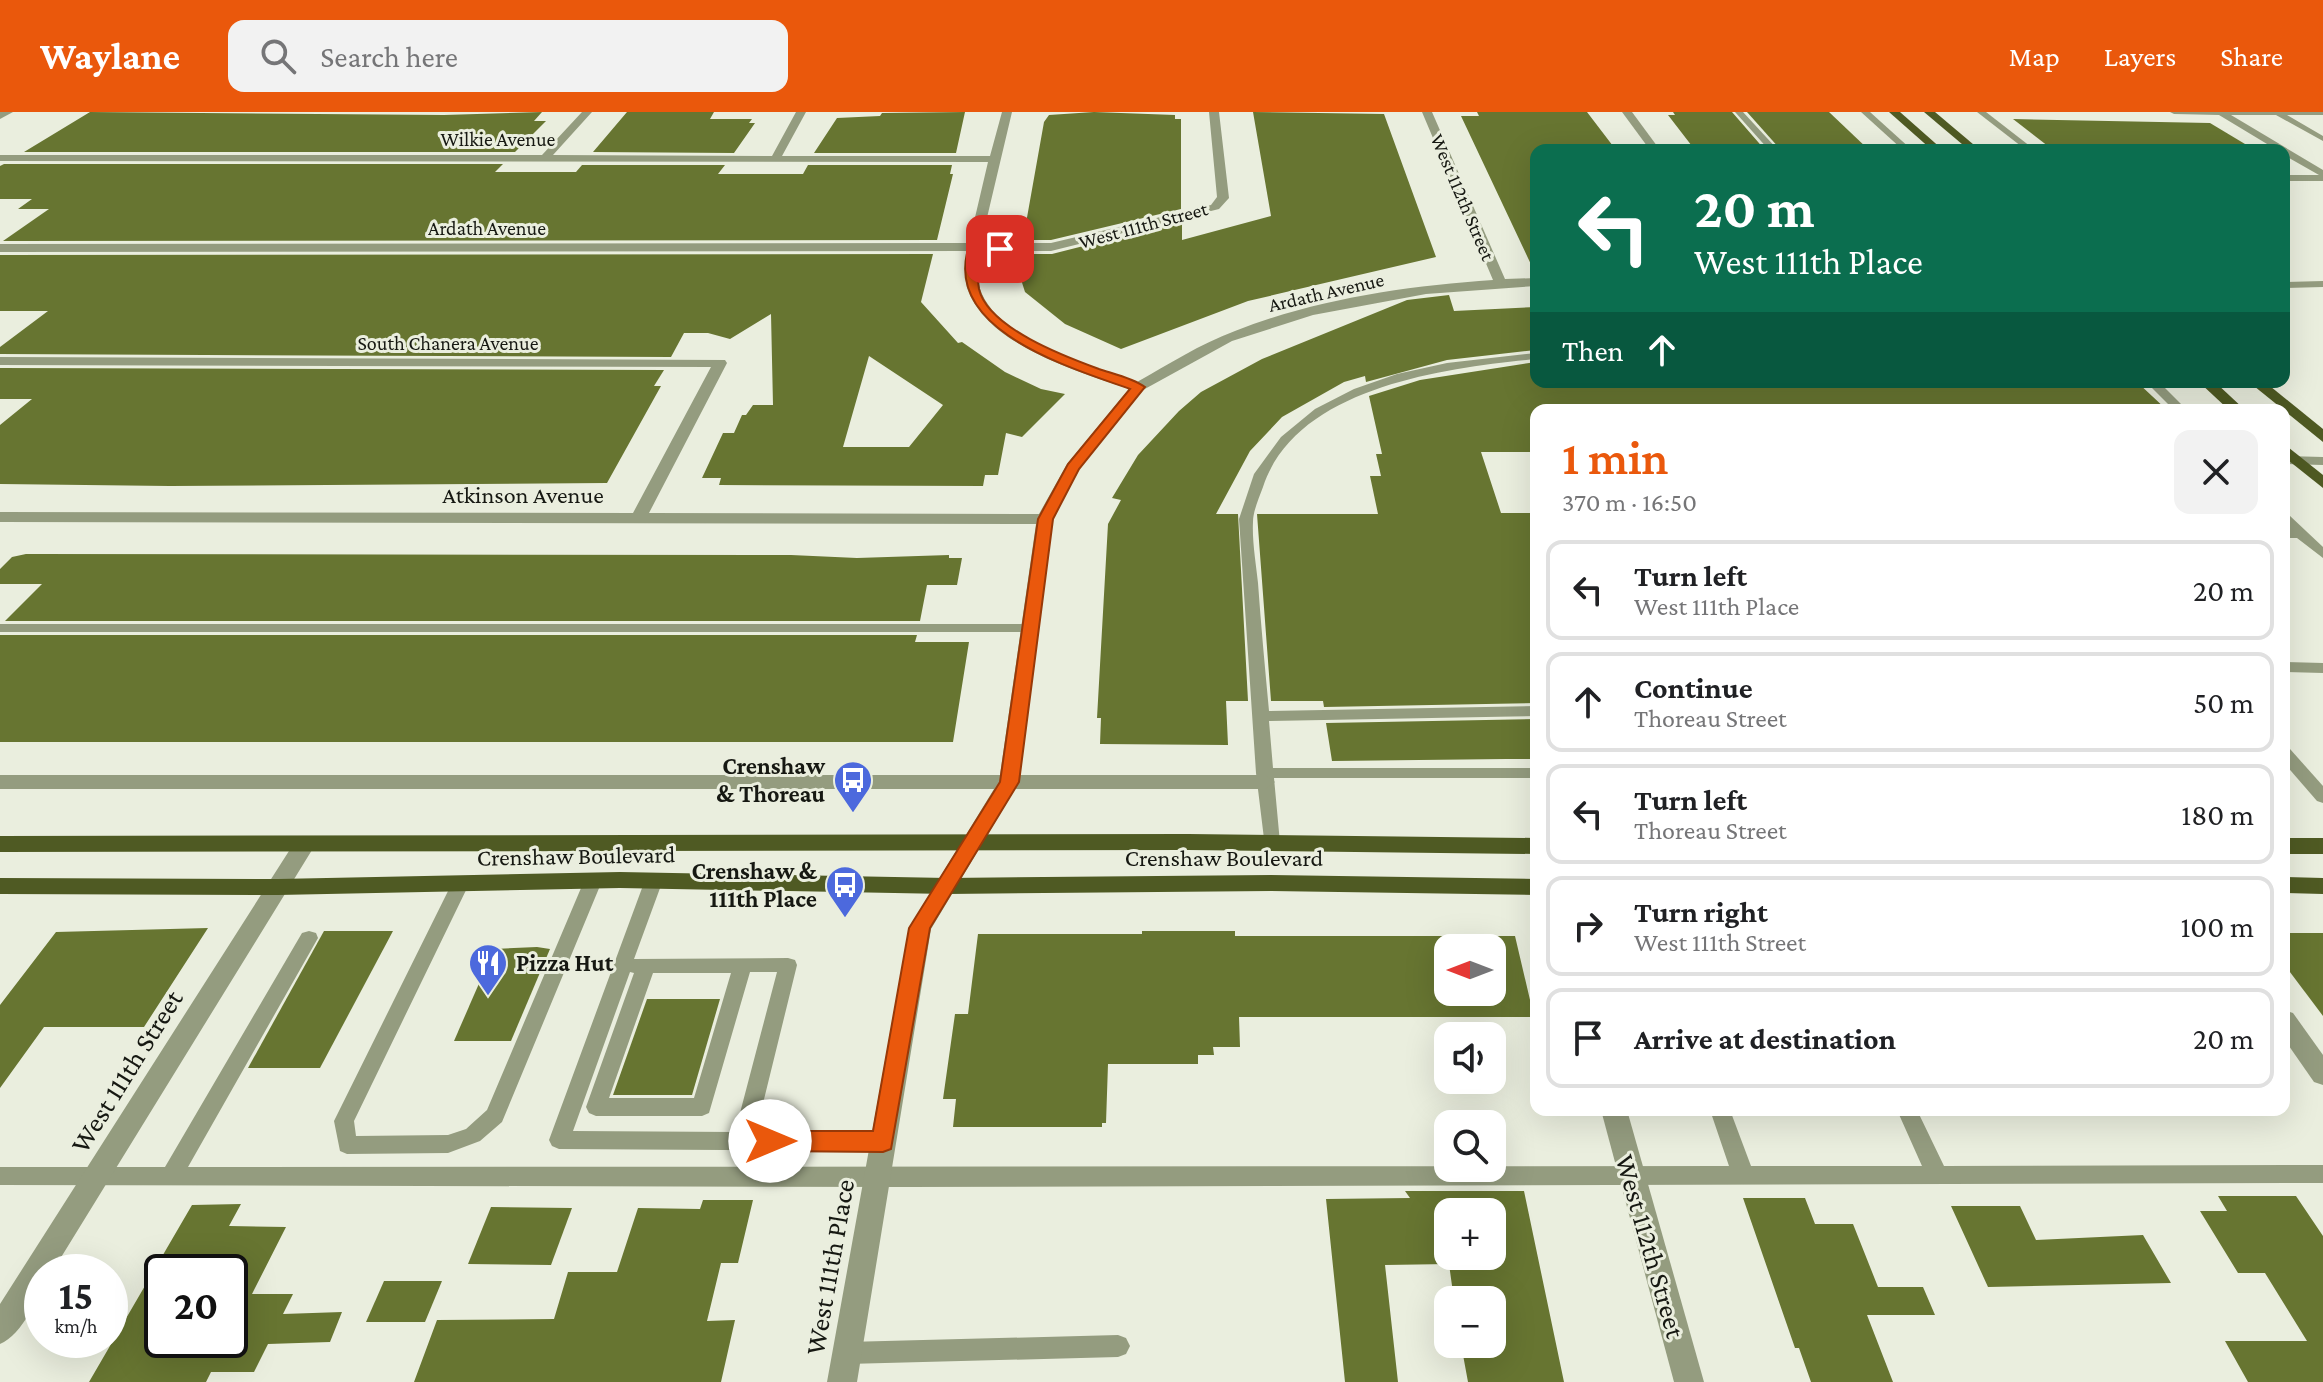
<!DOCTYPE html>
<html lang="en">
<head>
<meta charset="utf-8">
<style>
  body { margin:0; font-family:"Crimson Pro",serif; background:#f2f2f2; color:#202124; height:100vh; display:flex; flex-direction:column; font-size:30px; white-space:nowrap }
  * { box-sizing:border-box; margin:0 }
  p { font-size:26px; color:#757577 }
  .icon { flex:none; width:44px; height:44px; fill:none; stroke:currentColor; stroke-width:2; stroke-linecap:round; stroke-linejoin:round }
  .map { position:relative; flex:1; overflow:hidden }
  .sheet { position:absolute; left:1530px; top:292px; width:760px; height:712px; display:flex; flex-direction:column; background:#fff; border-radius:16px; box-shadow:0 8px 32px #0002 }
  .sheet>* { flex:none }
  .guide { position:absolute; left:1530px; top:32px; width:760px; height:244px; border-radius:16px; box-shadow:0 8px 32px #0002; background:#0b6e4f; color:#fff; overflow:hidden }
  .needle { width:52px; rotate:270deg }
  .controls { position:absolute; left:1434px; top:822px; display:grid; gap:16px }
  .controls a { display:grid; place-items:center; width:72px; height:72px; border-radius:16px; background:#fff; box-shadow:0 8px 32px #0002; font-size:40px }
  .speed { position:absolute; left:24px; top:1142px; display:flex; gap:16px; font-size:40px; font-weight:700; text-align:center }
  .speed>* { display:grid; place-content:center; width:104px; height:104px; border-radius:50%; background:#fff; box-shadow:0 8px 32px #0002; line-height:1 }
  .speed small { font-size:20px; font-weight:400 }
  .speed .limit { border:4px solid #111; border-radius:12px; background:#fff; color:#111 }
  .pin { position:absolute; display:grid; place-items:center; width:68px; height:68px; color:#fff; margin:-34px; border-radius:16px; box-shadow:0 4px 12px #0006 }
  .me { position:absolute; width:88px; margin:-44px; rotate:90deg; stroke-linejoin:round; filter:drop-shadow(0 0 6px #0008) }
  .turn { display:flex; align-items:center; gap:28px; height:168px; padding:0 32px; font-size:36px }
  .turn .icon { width:104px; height:104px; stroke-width:2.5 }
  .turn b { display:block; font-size:56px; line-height:68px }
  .then { display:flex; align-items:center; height:76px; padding:0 32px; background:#0003; gap:16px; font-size:30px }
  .round { display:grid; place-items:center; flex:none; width:84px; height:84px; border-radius:16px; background:#f2f2f2 }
  .summary { display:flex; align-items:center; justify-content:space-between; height:136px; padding:0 32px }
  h1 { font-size:48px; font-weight:600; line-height:60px; color:#ea580c }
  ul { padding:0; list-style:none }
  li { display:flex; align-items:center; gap:24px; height:100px; margin:0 16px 12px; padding:0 16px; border:4px solid #e0e0e0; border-radius:16px }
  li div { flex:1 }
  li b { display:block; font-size:30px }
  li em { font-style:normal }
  header { display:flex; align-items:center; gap:48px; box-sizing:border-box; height:112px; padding:0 40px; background:#ea580c; color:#fff }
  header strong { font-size:38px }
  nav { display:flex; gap:44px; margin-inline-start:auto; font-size:28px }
  .search { width:560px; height:72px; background:#f2f2f2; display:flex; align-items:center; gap:20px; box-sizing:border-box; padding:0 28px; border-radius:16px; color:#757577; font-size:30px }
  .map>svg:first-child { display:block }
  .building { fill:#677531; fill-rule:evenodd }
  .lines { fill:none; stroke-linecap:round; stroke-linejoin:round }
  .lane { fill:#949c7f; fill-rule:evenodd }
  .street { fill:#949c7f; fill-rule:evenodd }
  .primary { fill:#4f5a23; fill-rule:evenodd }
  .route { fill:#ea580c; stroke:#983908; stroke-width:2 }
  .labels { text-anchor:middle; stroke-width:6; stroke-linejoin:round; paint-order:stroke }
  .far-street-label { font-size:20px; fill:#161812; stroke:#eaeede }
  .street-label { font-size:24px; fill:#161812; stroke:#eaeede }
  .poi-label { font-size:24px; font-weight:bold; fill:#161812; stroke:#eaeede; text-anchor:end }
  .near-street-label { font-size:28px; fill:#161812; stroke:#eaeede }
</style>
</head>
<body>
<header>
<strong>Waylane</strong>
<div class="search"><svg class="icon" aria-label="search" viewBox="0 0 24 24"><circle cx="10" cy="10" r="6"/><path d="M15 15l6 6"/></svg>Search here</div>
<nav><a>Map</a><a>Layers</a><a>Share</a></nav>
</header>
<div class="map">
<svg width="2323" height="1270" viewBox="0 0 2323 1270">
  <rect width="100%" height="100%" fill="#eaeede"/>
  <g class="building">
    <path d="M90,0L444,3L542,0L534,9H546L515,40H24Z"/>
    <path d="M627,0H714L710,7H752L749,11H755L734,41L593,40Z"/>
    <path d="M965,0L956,41H814L837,6L880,4L882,1Z"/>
    <path d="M1094,0L1175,3V7H1181V97L1051,128H1023L1044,10L1049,3Z"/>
    <path d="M1253,0L1384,2L1436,145L1248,189L1121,237L1065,212L1025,180L1018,158L1021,142H1052L1182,109V128L1271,104Z"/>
    <path d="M1477,0H1587L1616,38H1536V163L1461,4H1479Z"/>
    <path d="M1673,0H1732L1765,38H1695L1668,3H1675Z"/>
    <path d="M1747,0H1829L1869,38H1781Z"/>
    <path d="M2013,7L2210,11L2255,38H2053Z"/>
    <path d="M4,52H503L495,60H576L582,53H725L718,62H803L808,53H952L950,62H953L937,128L3,129L49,97H18L32,87H0V54Z"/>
    <path d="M933,142L921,190L958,231L962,230L1005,260L1041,277L1065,282L1022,325L1006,321L998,363H985L983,374L719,373L721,366H702L723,321H734L742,303H746L753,293H773L771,202L730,227L708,221H684L671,245L0,242V235L48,199H0V143ZM869,244L943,293L909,335H843Z"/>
    <path d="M1449,183L1454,199L1536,195V238L1447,248L1366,270L1365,264L1344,270L1282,305L1250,339L1216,402H1238L1248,589H1226L1228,633L1100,632L1101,606H1097L1108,412L1121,388L1112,386L1138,343L1179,299L1201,280L1262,247L1407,188Z"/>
    <path d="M1536,250V270H2137L2167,298H1536V340H1481L1501,401H1536V591L1324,595L1323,589H1271L1257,402H1378L1370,364H1381L1376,342H1382L1369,284L1420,268Z"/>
    <path d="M0,256L664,258L654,274H661L607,371L170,374L0,372V313L32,287H0Z"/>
    <path d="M26,442L791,443L857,446L949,443V446H962L957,473H927L920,509H5L42,472H0V457L12,445Z"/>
    <path d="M0,523H917L915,530H969L953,630H0Z"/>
    <path d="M1536,607V647H1506L1332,649L1326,611Z"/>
    <path d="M208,816L144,915H44L0,976V893L56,820Z"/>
    <path d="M324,819H393L320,956H248Z"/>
    <path d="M1142,819H1235V824H1515L1534,905H1239L1240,935H1213L1214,943H1198V952H1108L1106,1011H1102V1015H953L956,987H943L955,902H968L978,822H1142ZM1448,836H1492V880H1448Z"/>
    <path d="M2284,821H2323V904L2284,852Z"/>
    <path d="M537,835L550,837L511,929H454L494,837Z"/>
    <path d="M647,887H720L692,983H613Z"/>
    <path d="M1405,1079H1524L1564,1270H1468L1461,1232H1492V1188H1454L1449,1152L1385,1153L1398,1270H1345L1326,1087L1410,1086ZM1448,1100H1492V1144H1448Z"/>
    <path d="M2218,1084H2296L2323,1124V1270H2248L2225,1229H2307L2265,1161H2238L2200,1099H2227Z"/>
    <path d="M1743,1086H1805L1815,1112H1853L1878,1175H1923L1935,1203H1867L1893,1270H1811L1799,1236H1795Z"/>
    <path d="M703,1088H753L738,1151H721L707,1209L735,1208L721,1270H414L437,1208L554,1207L568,1160H617L638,1096L700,1097Z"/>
    <path d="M241,1092L229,1114L286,1115L252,1182H293L283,1202L342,1200L330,1230L268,1232L254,1260H211L206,1270H89L192,1093ZM162,1156H230V1228H162Z"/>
    <path d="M1951,1094H2020L2036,1128L2143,1123L2171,1171L1988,1175Z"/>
    <path d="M491,1095L572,1096L551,1153L468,1152Z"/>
    <path d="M384,1169H442L425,1210H366Z"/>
  </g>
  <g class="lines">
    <g class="lane">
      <path d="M1735,0H1743L1778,38H1769Z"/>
      <path d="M1861,0H1870L1912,38H1903Z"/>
      <path d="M1977,0H1986L2035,38H2026Z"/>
      <path d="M2170,0H2323V3H2287L2323,24V29L2276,3H2231L2323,58V69H2284V63H2319L2284,43V38H2277L2219,3L2174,2Z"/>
      <path d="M2323,169V175L2284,176V170Z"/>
      <path d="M1536,241V247C1447,256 1296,274 1263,375C1259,386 1253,399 1253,410C1252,430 1256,451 1258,471C1261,514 1265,556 1269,599L1536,594V604L1269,609L1273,656H1536V666H1274L1280,731L1277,735H1265L1256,661L1239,407L1254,362L1281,325L1315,297L1354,277L1397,262L1447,251Z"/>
      <path d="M2146,270H2159L2187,298H2174Z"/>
      <path d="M2284,344L2323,345V353L2284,352Z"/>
      <path d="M2284,402L2289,403L2323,435V446L2297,426H2284V418H2289L2284,413Z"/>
      <path d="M0,512H1029L1036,516L1029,520H0Z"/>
      <path d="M2284,550L2323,551V561L2284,560Z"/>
      <path d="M2284,636L2290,637L2323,674V691L2317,689L2284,651Z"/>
      <path d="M654,762L660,763L663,768L634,847L788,846L795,848L797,853L756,1020L883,1021L890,1024L893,1030L890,1036L883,1039L559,1037L552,1034L549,1028L645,768L648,763ZM630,860L634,861L586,995L589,1001L596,1004H702L709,1001L750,860H777L735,1020L573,1019ZM653,861H731L694,986H609Z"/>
      <path d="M593,763L599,764L602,769L502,1010L480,1029L448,1041L347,1042L340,1039L334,1009L454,767H466L469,772L354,1009L356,1024L448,1023L466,1017L487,998L584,769L587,764Z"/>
      <path d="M309,819L316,821L318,826L188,1055L1729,1054L1710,998H1730L1751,1054H1922L1897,998H1917L1944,1054L2323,1053V1071L906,1075L0,1073V1055H165L302,821Z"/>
      <path d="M1118,1223L1126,1226L1130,1234L1126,1242L1118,1245L847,1252L839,1249L835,1241L839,1233L847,1230Z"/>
    </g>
    <g class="street">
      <path d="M0,0H13L0,7Z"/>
      <path d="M582,0H592L553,43L772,44L796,0H806L782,44H990L1002,0H1012L981,131H1051L1211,93L1217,85L1209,0H1219L1229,86L1219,97L1051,139H979C978,153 976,169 982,182C1003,229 1091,254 1137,270C1169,252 1200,232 1235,219C1316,187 1406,174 1493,168L1422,0H1432L1505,167L1536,166V174L1426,182L1313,203L1232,229L1143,278L1080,356L1053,407L1020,663H1265L1275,670L1265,677H1015L931,817L857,1270H827L909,816L994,677H0V663H1000L1036,412L0,410V400L633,401L711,255L0,253V245L725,248L727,251L649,401L1039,402L1067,352L1129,277C1079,260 991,234 969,181C963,168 966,152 967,139L0,140V132L969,131L988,50L0,49V43H542Z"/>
      <path d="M1622,0H1632L1660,38H1650Z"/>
      <path d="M304,725L312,728L315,733L312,738L52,1160H42C42,1183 22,1223 0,1232V1192L296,728Z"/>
      <path d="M2284,898L2293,901L2323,943V973L2314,970L2284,927Z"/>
      <path d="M1601,998H1627L1704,1270H1674Z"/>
    </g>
    <g class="primary">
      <path d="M1889,0H1900L1943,38H1932Z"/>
      <path d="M1924,0H1935L1980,38H1969Z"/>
      <path d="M2199,270H2215L2245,298H2229Z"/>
      <path d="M2249,270H2265L2323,317V330Z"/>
      <path d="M2284,332L2323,363V376L2284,345Z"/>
      <path d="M1188,722L1536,726V742L1188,738L0,740V724Z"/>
      <rect x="2284" y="726" width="39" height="16"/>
      <path d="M620,760L947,766L1271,763L1536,767V783L1271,779L947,782L620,776L278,783L0,782V766L278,767Z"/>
      <path d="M2284,765L2323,766V782L2284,781Z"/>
    </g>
  </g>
  <path class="route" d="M969,134L1000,133L1006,137L978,140C978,151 977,166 979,177C988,216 1066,245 1099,257C1114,262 1133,266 1145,275L1079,357L1053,407L1019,670L930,816L891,1037L883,1040L770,1039L762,1036L758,1029L762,1022L770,1019H873L909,816L1000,670L1038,407L1068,352L1130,277C1072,256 941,219 969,134Z"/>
  <defs>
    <symbol id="bus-pin" viewBox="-11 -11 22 30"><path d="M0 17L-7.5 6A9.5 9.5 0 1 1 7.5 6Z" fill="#4c69dd" stroke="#eaeede"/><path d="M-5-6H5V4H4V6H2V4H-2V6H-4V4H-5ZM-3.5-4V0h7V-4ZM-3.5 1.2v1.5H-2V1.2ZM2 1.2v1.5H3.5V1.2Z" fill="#fff"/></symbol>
    <symbol id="restaurant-pin" viewBox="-11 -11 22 30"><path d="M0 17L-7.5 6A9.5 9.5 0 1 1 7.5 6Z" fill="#4c69dd" stroke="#eaeede"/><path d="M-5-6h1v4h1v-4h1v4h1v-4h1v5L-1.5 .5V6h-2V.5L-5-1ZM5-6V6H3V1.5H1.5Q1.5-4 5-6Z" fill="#fff"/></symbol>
  </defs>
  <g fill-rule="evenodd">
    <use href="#bus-pin" x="831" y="646" width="44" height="60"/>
    <use href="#bus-pin" x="823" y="751" width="44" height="60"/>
    <use href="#restaurant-pin" x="466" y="829" width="44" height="60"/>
  </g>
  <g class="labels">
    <g class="far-street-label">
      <text x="498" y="34">Wilkie Avenue</text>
      <text transform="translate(1463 85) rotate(67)" y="7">West 112th Street</text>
      <text transform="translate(1143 113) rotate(-15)" y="7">West 111th Street</text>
      <text x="487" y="123">Ardath Avenue</text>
      <text transform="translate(1326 180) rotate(-13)" y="7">Ardath Avenue</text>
      <text x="448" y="238">South Chanera Avenue</text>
    </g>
    <g class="street-label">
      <text x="523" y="391">Atkinson Avenue</text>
      <text transform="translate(576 744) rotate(-1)" y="8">Crenshaw Boulevard</text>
      <text x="1224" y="754">Crenshaw Boulevard</text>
    </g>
    <g class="poi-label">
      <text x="825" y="662">Crenshaw<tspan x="825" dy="28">&amp; Thoreau</tspan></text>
      <text x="817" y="767">Crenshaw &amp;<tspan x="817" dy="28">111th Place</tspan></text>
      <text x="516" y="859" text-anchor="start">Pizza Hut</text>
    </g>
    <g class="near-street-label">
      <text transform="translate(126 959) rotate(-58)" y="10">West 111th Street</text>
      <text transform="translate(1651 1134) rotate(74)" y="10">West 112th Street</text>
      <text transform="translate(829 1155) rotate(-80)" y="10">West 111th Place</text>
    </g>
  </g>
</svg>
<div class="controls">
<a><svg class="needle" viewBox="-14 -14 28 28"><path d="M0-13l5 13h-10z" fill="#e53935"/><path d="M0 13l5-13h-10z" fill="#757577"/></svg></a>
<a><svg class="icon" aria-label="sound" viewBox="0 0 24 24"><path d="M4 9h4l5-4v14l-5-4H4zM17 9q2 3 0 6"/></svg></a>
<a><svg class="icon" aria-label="search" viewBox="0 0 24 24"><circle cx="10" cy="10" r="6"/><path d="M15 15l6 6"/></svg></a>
<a>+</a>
<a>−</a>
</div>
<div class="speed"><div>15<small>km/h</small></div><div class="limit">20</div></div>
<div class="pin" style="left:1000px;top:137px;background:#d93025"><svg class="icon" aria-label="arrive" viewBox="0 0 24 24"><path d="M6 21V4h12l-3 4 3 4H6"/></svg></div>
<svg class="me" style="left:770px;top:1029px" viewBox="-20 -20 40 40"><circle r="19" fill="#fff"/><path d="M0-13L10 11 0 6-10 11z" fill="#ea580c"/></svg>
<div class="guide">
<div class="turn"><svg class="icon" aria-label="left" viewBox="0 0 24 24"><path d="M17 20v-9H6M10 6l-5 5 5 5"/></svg><div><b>20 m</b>West 111th Place</div></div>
<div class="then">Then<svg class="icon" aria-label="ahead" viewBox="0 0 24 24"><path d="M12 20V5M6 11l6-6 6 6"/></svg></div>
</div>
<section class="sheet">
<div class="summary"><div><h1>1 min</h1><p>370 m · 16:50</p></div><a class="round"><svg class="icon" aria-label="close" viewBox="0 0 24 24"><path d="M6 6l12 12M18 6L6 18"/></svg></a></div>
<ul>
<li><svg class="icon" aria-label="left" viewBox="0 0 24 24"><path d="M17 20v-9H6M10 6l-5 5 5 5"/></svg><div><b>Turn left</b><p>West 111th Place</p></div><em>20 m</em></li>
<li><svg class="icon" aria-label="ahead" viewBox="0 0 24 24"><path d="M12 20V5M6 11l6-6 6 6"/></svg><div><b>Continue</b><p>Thoreau Street</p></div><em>50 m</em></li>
<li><svg class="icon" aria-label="left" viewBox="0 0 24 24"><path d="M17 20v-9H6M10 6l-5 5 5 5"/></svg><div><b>Turn left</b><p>Thoreau Street</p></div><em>180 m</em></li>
<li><svg class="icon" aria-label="right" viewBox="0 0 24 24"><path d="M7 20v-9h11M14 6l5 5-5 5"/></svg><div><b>Turn right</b><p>West 111th Street</p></div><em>100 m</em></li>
<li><svg class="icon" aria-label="arrive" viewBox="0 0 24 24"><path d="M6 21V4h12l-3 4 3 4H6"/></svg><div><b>Arrive at destination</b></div><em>20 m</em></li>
</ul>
</section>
</div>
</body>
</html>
